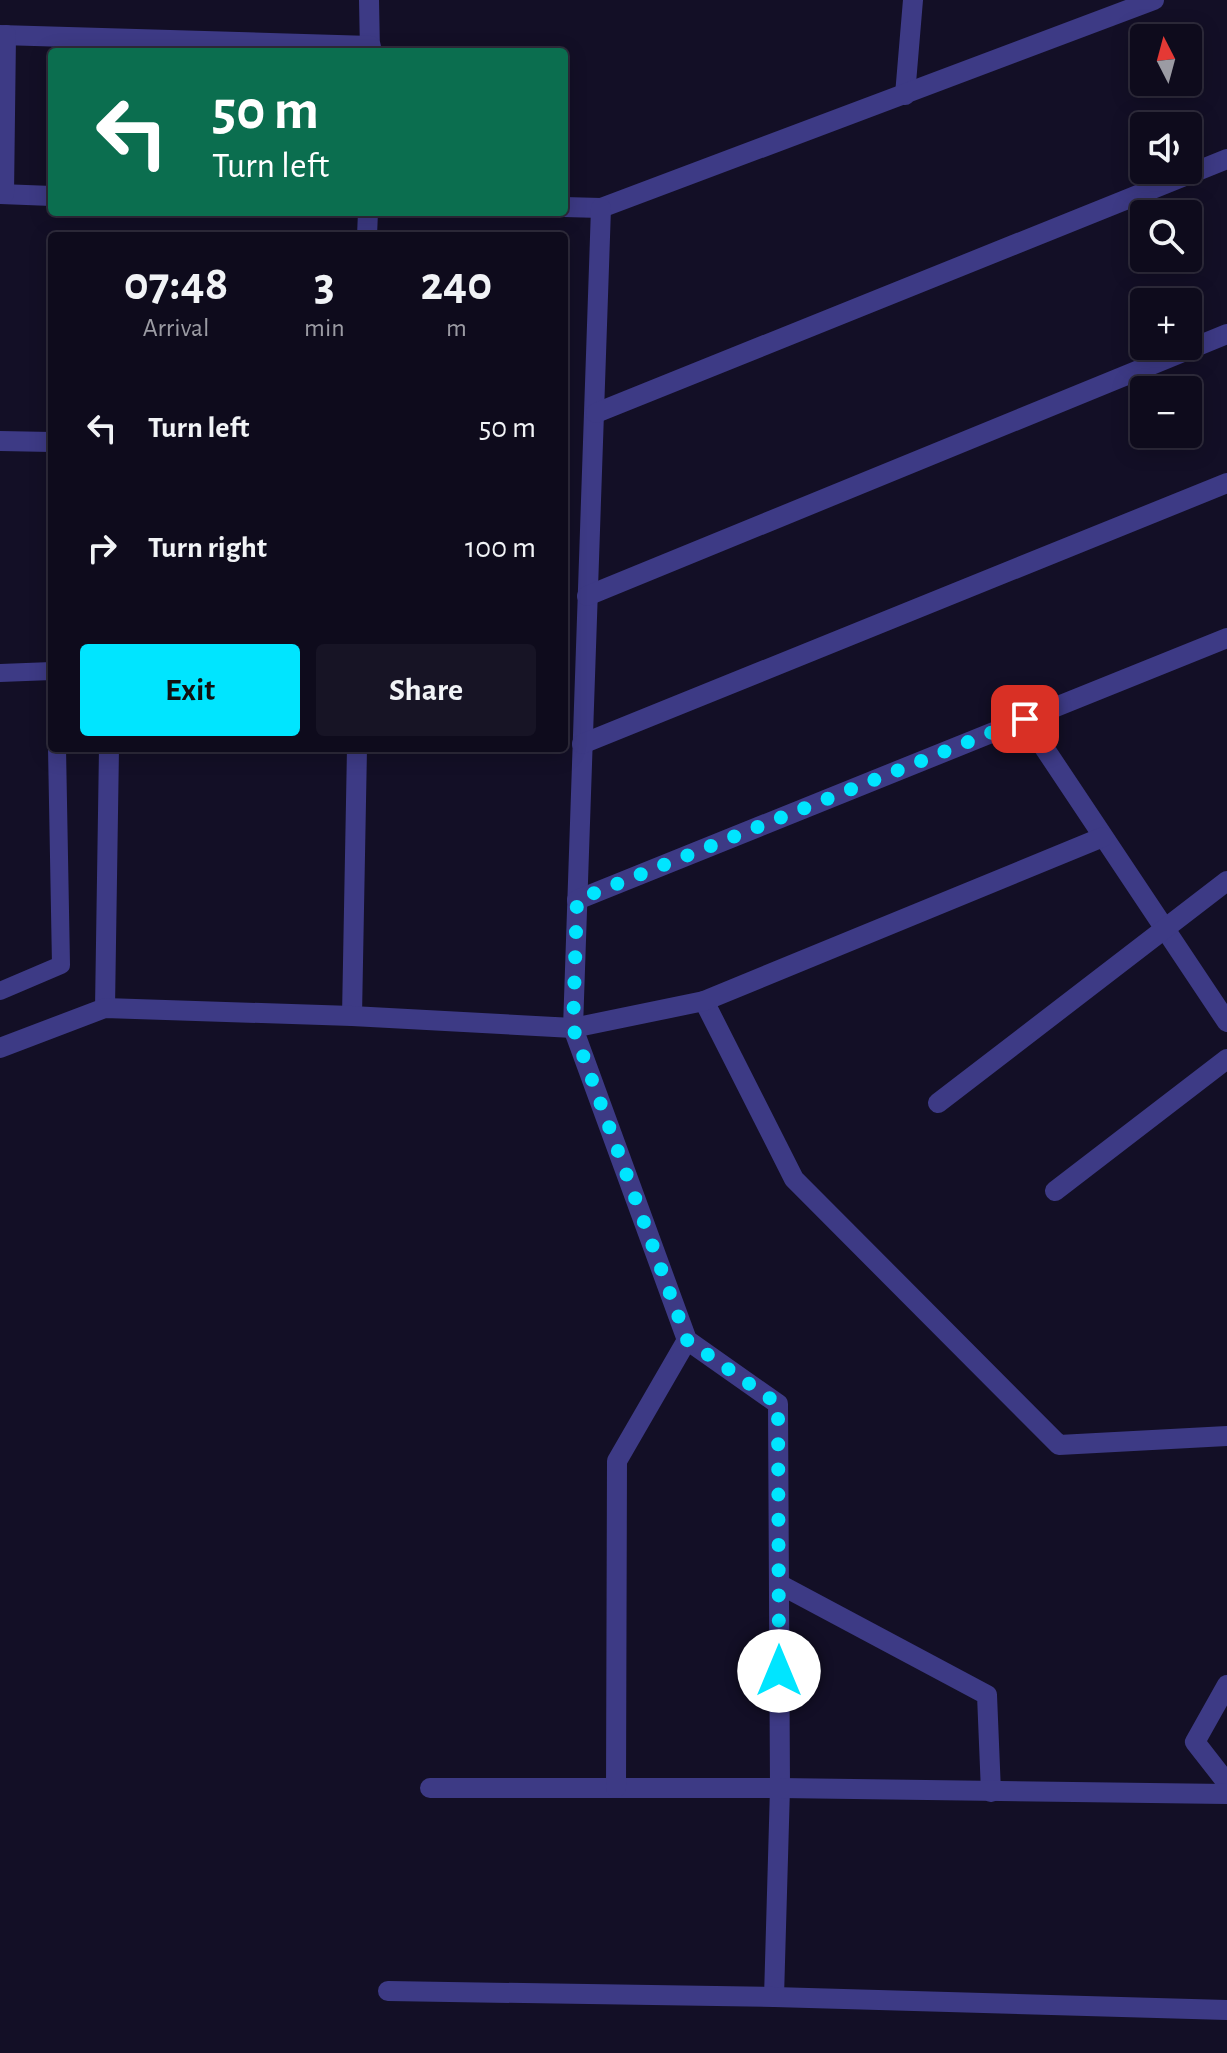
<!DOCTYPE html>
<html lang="en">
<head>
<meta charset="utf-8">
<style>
  body { margin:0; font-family:"Alegreya Sans",sans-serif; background:#171425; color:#f1f3f6; height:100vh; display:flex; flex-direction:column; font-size:30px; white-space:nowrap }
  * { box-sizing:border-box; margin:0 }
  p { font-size:26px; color:#9b9ba3 }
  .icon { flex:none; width:44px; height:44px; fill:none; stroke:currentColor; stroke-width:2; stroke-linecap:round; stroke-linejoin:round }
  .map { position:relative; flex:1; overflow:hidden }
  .side { position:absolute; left:48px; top:232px; width:520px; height:520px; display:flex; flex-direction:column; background:#0e0b1c; border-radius:8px; box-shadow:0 4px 20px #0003,0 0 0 2px #2e2b3b }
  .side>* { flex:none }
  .banner { position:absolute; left:48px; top:48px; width:520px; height:168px; border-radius:8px; box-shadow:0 4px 20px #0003,0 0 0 2px #2e2b3b; background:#0b6e4f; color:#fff; overflow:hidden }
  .needle { width:52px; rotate:354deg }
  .tools { position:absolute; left:1130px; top:24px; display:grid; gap:16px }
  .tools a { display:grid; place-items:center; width:72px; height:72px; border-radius:8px; background:#0e0b1c; box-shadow:0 4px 20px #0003,0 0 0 2px #2e2b3b; font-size:40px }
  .pin { position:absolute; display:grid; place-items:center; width:68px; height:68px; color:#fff; margin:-34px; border-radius:16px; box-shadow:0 4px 12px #0006 }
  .me { position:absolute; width:88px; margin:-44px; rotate:0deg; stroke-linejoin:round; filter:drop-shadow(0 0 6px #0008) }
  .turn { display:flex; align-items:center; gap:28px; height:168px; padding:0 32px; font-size:36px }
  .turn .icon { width:104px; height:104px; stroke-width:2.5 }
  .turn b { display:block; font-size:56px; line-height:68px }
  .eta { display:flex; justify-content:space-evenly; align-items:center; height:136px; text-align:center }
  .eta b { font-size:48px; font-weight:600; line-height:56px }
  .cta { display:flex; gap:16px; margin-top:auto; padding:16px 32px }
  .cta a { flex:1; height:92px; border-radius:8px; background:#00e5ff; color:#111; font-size:32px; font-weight:600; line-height:92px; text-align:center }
  .cta a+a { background:#171425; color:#f1f3f6 }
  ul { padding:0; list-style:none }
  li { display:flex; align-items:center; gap:24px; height:120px; padding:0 32px }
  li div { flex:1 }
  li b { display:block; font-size:30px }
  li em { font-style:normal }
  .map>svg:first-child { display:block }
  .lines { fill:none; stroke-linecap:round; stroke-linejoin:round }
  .lane { stroke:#3d3a85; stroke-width:18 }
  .street { stroke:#3d3a85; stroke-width:20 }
  .route { stroke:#00e5ff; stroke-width:14; stroke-dasharray:0 25.2 }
</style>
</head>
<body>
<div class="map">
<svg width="1227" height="2053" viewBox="0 0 1227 2053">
  <rect width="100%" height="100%" fill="#130f26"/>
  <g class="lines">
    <g class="lane">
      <path d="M0,673L52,671"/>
      <path d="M0,991L61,965L57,748"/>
    </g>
    <g class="street">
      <path d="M369,0L370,52"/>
      <path d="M0,35L371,46"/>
      <path d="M905,95L913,0"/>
      <path d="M0,194L52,196"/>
      <path d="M4,194L6,35"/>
      <path d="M564,207L601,208L1154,0"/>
      <path d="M601,208L573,1028L687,1340L778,1404L780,1788L774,1997"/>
      <path d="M367,236L368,212"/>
      <path d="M596,413L1227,159"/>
      <path d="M0,441L52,442"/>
      <path d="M587,596L1227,334"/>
      <path d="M1025,719L1227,1022"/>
      <path d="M582,744L1227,483"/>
      <path d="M577,900L1227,638"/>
      <path d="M704,1001L794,1179L1059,1445L1227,1436"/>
      <path d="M105,1008L109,748"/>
      <path d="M352,1016L357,748"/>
      <path d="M0,1048L105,1008L352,1016L573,1028L704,1001L1103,837"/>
      <path d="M938,1103L1227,881"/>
      <path d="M1055,1191L1227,1059"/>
      <path d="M779,1584L987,1695L991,1792"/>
      <path d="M1227,1685L1195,1742L1227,1783"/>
      <path d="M430,1788H780L1227,1794"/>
      <path d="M616,1788L617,1461L687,1340"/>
      <path d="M388,1991L774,1997L1227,2010"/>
    </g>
  </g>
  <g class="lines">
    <path class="route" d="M779,1671L778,1404L687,1340L573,1028L577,900L1025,719"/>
  </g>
</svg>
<div class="tools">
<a><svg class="needle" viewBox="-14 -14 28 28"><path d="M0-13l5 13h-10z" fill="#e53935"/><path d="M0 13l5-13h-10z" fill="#9b9ba3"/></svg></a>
<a><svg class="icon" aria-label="sound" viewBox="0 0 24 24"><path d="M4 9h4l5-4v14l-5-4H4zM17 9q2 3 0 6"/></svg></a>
<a><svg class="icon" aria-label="search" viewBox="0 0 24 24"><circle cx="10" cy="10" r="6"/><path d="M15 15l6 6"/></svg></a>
<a>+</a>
<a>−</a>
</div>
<div class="pin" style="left:1025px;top:719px;background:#d93025"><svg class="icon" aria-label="arrive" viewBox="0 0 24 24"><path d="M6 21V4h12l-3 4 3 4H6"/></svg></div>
<svg class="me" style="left:779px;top:1671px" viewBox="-20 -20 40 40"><circle r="19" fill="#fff"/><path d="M0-13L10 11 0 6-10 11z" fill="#00e5ff"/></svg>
<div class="banner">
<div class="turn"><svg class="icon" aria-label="left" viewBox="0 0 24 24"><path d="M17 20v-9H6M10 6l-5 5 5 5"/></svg><div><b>50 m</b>Turn left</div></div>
</div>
<section class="side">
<div class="eta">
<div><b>07:48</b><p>Arrival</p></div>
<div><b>3</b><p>min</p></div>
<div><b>240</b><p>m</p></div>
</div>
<ul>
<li><svg class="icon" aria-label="left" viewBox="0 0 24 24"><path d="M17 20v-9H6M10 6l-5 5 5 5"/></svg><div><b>Turn left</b></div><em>50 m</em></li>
<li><svg class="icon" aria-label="right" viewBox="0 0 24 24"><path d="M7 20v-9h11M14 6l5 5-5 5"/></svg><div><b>Turn right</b></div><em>100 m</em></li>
</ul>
<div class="cta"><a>Exit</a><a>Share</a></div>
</section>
</div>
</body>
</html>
